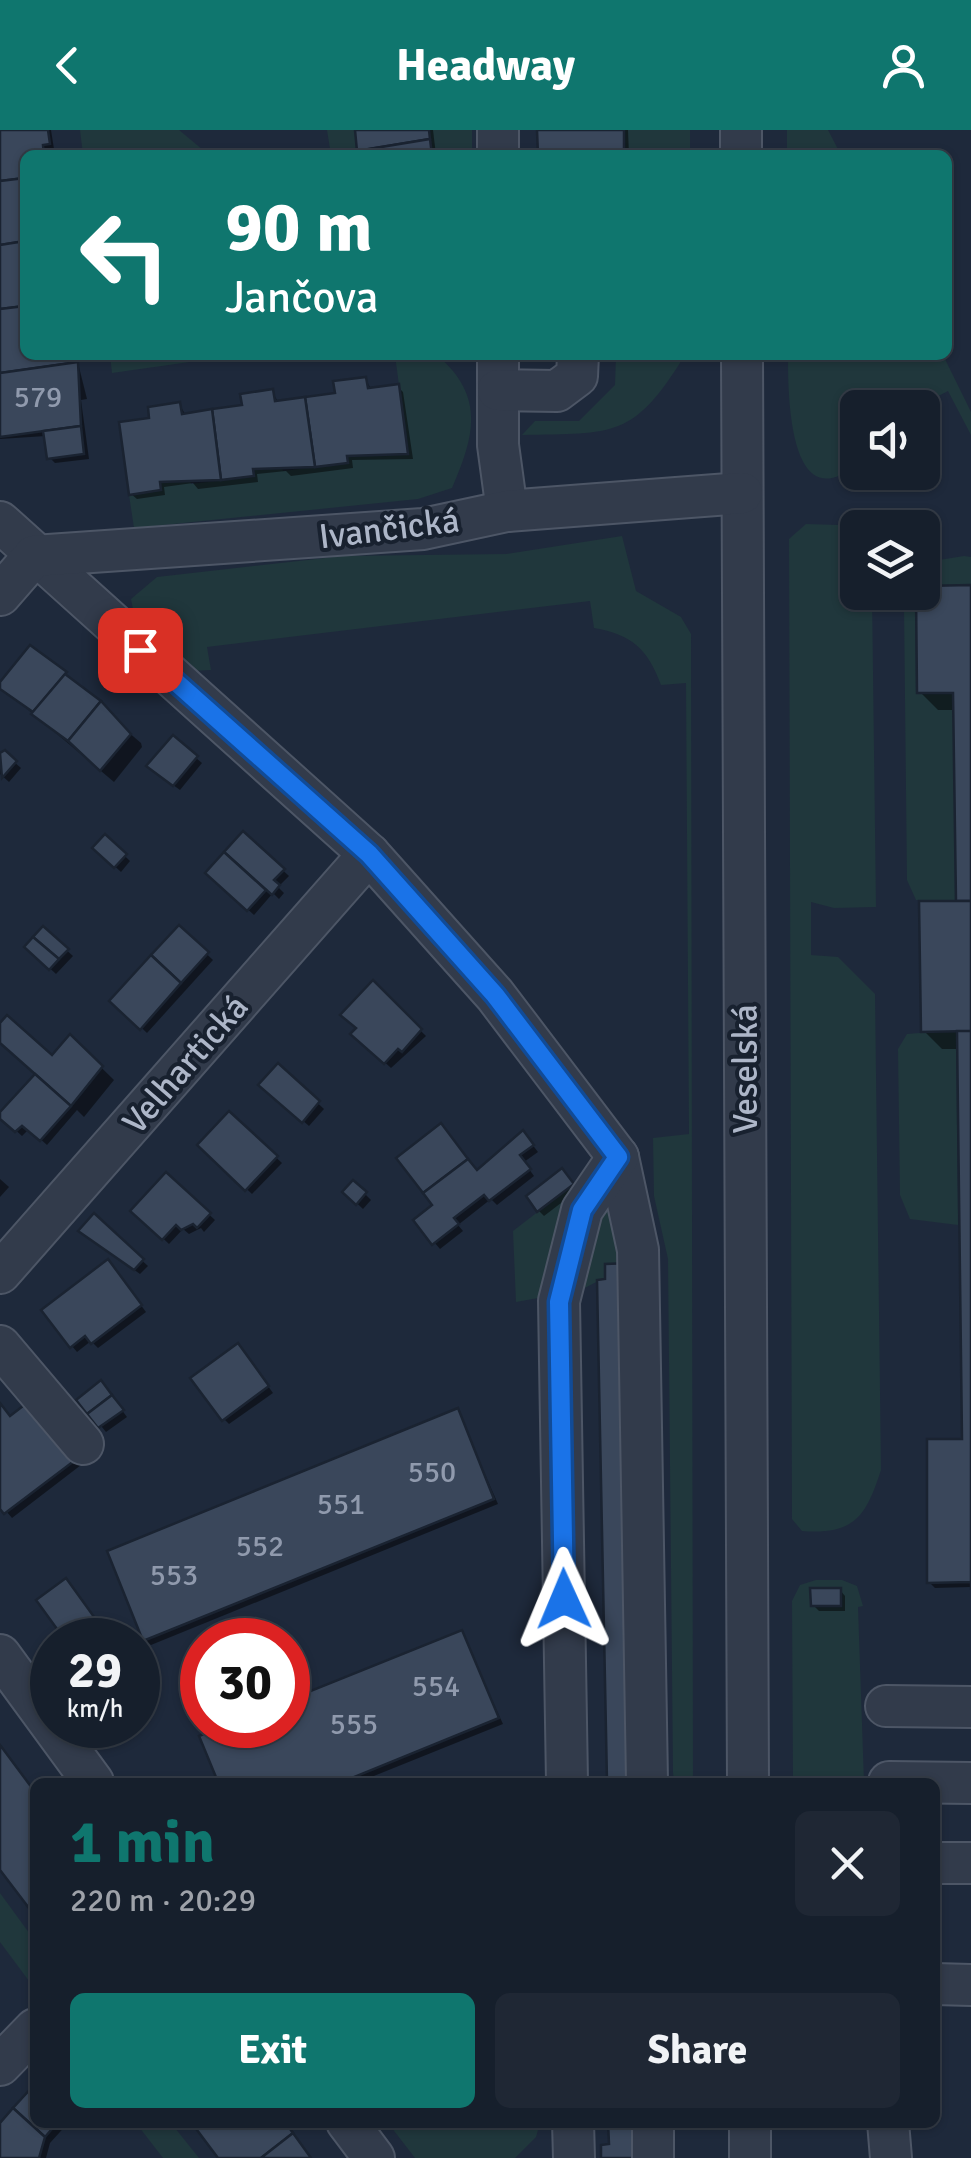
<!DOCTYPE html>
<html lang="en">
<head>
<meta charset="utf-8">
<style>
  body { margin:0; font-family:Signika,sans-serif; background:#1f2734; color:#f1f3f6; height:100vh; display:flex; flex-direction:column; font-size:38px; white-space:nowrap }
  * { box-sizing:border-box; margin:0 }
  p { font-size:32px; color:#9ea2a9 }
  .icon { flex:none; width:55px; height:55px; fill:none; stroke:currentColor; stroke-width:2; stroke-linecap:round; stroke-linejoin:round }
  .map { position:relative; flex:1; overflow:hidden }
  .details { position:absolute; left:30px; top:1648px; width:910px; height:350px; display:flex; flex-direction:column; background:#161f2c; border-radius:15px; box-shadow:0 2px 8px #0004,0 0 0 2px #353d48 }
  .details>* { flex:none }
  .banner { position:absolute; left:20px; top:20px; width:932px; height:210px; border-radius:15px; box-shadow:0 2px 8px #0004,0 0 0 2px #353d48; background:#0f766e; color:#fff; overflow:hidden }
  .tools { position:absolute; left:840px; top:260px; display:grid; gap:20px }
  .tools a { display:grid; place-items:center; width:100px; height:100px; border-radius:15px; background:#161f2c; box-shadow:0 2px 8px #0004,0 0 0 2px #353d48; font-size:50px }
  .speed { position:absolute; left:30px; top:1488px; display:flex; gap:20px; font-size:50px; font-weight:700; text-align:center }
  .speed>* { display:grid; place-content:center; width:130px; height:130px; border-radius:50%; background:#161f2c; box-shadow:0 2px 8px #0004,0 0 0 2px #353d48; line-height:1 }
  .speed small { font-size:25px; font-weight:400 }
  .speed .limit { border:15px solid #d22; background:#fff; color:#111 }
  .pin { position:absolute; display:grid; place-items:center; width:85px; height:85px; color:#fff; margin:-42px; border-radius:20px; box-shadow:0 5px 15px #0006 }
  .me { position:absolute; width:110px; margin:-55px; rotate:359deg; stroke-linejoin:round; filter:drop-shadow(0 0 8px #0008) }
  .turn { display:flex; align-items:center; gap:35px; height:210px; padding:0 40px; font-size:45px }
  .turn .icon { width:130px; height:130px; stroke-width:2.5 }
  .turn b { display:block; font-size:70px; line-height:85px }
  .round { display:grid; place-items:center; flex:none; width:105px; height:105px; border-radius:15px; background:#1f2734 }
  .head { display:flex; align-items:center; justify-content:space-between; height:170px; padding:0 40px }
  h1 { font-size:60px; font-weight:700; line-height:75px; color:#0f766e }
  .action { display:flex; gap:20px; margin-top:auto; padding:20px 40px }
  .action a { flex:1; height:115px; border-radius:15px; background:#0f766e; color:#fff; font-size:40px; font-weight:700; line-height:115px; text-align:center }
  .action a+a { background:#1f2734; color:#f1f3f6 }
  header { display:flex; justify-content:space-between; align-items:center; height:130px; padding:0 40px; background:#0f766e; color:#fff; font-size:45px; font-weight:700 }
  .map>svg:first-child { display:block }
  .green { fill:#20373c; fill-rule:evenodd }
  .shadow { fill:#0007 }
  .building { fill:#3a475b; stroke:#1a2331; stroke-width:2.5 }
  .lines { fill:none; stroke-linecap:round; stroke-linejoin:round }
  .minor-casing { stroke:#4d5666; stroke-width:44 }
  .minor { stroke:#323b4b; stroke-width:40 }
  .route-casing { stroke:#114b97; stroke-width:25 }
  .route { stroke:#1a73e8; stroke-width:18 }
  .labels { text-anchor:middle; stroke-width:8; stroke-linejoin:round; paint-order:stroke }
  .number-label { font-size:30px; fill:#909aad }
  .street-label { font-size:35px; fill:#adb6c8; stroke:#18212f }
</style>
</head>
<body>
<header><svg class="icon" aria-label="back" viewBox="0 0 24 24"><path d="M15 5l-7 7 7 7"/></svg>Headway<svg class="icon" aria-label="person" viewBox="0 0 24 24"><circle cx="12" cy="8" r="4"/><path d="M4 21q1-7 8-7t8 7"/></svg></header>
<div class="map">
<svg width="971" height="2028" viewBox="0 0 971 2028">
  <rect width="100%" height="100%" fill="#1e293b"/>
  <g class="green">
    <path d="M80,0H179L209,25H83Z"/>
    <path d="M327,0H355L358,25H331Z"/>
    <path d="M429,0H472V25H432Z"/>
    <path d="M623,0H690V25H624Z"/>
    <path d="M787,0H828L841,25H787Z"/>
    <path d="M110,225H239L112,243Z"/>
    <path d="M395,225H437C485,266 475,305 452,358L418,369L134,398L129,365L160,360V352L189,348L191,354L253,347V339L282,336L283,341L348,333L347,326L408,324Z"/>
    <path d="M616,225H685C633,309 615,303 522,305L535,291H579L615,255Z"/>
    <path d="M788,225H943L971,282V305L948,261L917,277L858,278L857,334C788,392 788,261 788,225Z"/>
    <path d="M806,394L839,395L857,405L858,462L872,463L876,777L834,778L811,772V825L838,827L875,864L881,1340C866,1386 855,1405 802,1401L792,1389L789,409Z"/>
    <path d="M622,406L636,461L681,487L691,504L693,1652H674L673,1642L668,1129L654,1066L653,1008L689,1004L686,553L661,555C648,519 631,504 594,498L590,471L207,517L211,540L191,541L138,504L131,469L157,447L343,426L506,424Z"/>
    <path d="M964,426L971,427V455L923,456L924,441L939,430Z"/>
    <path d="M909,463H915L916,562H953L955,770H916L907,750L904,476Z"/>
    <path d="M956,900L958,1095L910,1089L900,1065L898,919L907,904Z"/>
    <path d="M600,1034L549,1166L516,1172L513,1101Z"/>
    <path d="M608,1066L629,1133L605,1134L604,1148L577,1162Z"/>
    <path d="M816,1450H842L857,1456L863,1476L858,1477L864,1652H793L792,1471L800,1455ZM810,1458H840V1476H811Z"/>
    <path d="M0,1763L35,1811V1859L0,1812Z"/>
    <path d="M136,1993H171L199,2028H163Z"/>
    <path d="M388,1993H540L536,2007L515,2028H415Z"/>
  </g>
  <g class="shadow">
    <path d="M0,0H51L54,19L47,20L48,25H25V225H76L87,269L81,270L89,329L55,333L50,328L46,306L0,309Z"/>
    <path d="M357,0H433L436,25H360Z"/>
    <path d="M539,0H628L629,25H540Z"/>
    <path d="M365,249L372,260L398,257L403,262L413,329L352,330L353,338L291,346L286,341L257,344L258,352L198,359L193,353L164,357L165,365L137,369L131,364L152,290L180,275L186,286L245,277L272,262L279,273L337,265Z"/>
    <path d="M971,458V1457L935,1458L929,1452L964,1311L960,919H942L924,901L958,774L956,580H938L920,562Z"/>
    <path d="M31,519L141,613L142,617L114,652L0,556Z"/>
    <path d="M5,624L21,638L9,652L0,644V627Z"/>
    <path d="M196,628L202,633L180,660L155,642Z"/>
    <path d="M243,704L289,746L278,757L284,763L279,769L273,763L254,785L208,743Z"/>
    <path d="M105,707L130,731L121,742L95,718Z"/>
    <path d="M179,798L213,830L147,903L113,871Z"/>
    <path d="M43,799L73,826L56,844L27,817Z"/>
    <path d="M373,854L426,906L391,938L354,904Z"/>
    <path d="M0,896L52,928L70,907L114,950L84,987L77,980L47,1015L29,999L22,1006L0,986L37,945L0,911Z"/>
    <path d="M279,937L324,979L309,996L262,955Z"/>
    <path d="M229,984L282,1033L252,1064L200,1015Z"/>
    <path d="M528,1009L538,1022L524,1032L534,1046L497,1075L491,1069L458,1095L463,1101L440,1119L416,1091Z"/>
    <path d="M166,1045L215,1090L204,1102L201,1098L189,1104L183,1099L169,1114L134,1081Z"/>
    <path d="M567,1047L578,1060L544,1086L539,1081Z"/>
    <path d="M0,1049L9,1057L0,1067Z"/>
    <path d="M354,1053L371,1070L363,1079L345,1062Z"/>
    <path d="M94,1087L148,1136L140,1144L87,1106Z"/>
    <path d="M113,1138L146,1182L98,1218L91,1211L77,1222L72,1216Z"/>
    <path d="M243,1222L273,1263L229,1294L224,1289Z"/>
    <path d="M106,1259L127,1287L106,1302L80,1270Z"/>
    <path d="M0,1275L10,1288L37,1278L81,1335L12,1388L0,1374Z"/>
    <path d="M457,1281L498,1374L151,1515L145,1510Z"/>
    <path d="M65,1451L108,1504L100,1510H68Z"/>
    <path d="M840,1460L845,1466V1481H819L813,1475Z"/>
    <path d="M461,1503L503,1594L359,1652H221L202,1607L232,1595H288V1573Z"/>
    <path d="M35,1958V1992H69L50,2013L46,2028H0V1997Z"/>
  </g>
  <g class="building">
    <path d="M0,0H48L50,14L43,15L44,25H25V48L0,51Z"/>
    <path d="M355,0H429L430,9L357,21Z"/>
    <path d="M537,0H624V25H538Z"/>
    <path d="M430,9L432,25H358L357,21Z"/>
    <path d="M25,48V111L0,115V51Z"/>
    <path d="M25,111V176L0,179V115Z"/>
    <path d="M25,176V225H71L72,233L0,243V179Z"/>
    <path d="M78,232L81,296L0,307V243Z"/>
    <path d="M366,247L368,258L399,254L408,324L347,326L348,333L315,337L305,267L335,263L333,251Z"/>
    <path d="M273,259L275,271L305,267L315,337L253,339L254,346L221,350L212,279L242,275L240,264Z"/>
    <path d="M180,272L182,284L212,279L221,350L160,352L161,360L129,365L119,292L149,288L148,277Z"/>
    <path d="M81,296L84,324L47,329L43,301Z"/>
    <path d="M971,455V771H956L953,563H917L916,462H922V456Z"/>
    <path d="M30,515L67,542L33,582L0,559V552Z"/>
    <path d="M65,544L101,571L68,611L31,584Z"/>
    <path d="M101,571L131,604L100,641L68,611Z"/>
    <path d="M173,605L198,626L173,656L146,636Z"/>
    <path d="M5,620L17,631L2,648L0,623Z"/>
    <path d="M243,701L285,739L274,750L280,755L272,765L224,722Z"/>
    <path d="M105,704L127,724L114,738L92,718Z"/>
    <path d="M224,722L266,760L247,781L205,743Z"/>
    <path d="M919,771H971V901L921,902Z"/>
    <path d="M179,795L209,822L181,853L151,825Z"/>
    <path d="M43,796L69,819L59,829L33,807Z"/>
    <path d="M33,807L59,829L49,840L24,817Z"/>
    <path d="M151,825L181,853L140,900L109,871Z"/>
    <path d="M373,850L422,899L402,922L398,919L384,934L350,904L356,898L340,885Z"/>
    <path d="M7,885L52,925L70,904L103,936L71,976L0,913V893Z"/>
    <path d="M957,901H971V1460V1452L927,1453V1309H962Z"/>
    <path d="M278,933L320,971L302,993L258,955Z"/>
    <path d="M35,944L71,976L40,1011L22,996L15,1002L0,989V982Z"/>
    <path d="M229,981L278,1026L245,1061L197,1015Z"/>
    <path d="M441,993L468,1029L423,1063L396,1028Z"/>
    <path d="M523,1000L534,1015L520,1025L531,1039L489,1071L484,1065L454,1088L459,1094L432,1115L413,1090L432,1075L423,1063L468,1029L477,1040Z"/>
    <path d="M562,1038L574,1054L537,1082L526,1066Z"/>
    <path d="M166,1042L211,1083L197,1098L193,1094L181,1100L176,1095L162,1110L130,1081Z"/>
    <path d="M353,1050L367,1062L356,1075L342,1062Z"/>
    <path d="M94,1083L144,1129L134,1140L78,1101Z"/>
    <path d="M108,1129L142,1175L91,1214L85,1206L70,1218L41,1180Z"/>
    <path d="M631,1133L640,1652H607L597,1150L605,1149V1134Z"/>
    <path d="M238,1213L269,1256L222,1291L190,1248Z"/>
    <path d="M101,1250L112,1265L87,1284L76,1270Z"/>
    <path d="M112,1265L124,1280L98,1298L87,1284Z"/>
    <path d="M32,1269L78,1328L4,1384L0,1379V1273L10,1286Z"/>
    <path d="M458,1278L494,1369L143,1511L107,1421Z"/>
    <path d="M66,1448L97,1491L72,1510H65L36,1470Z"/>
    <path d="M810,1458H841V1476H811Z"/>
    <path d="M462,1500L499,1588L342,1652H218L199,1606L225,1595H288V1570Z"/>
    <path d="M0,1615L35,1662V1786L0,1740Z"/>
    <path d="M35,1954V1992H58L45,2007L13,1978Z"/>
    <path d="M13,1978L45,2007L39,2028H0V1993Z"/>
    <path d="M191,1992H285L293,2003L261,2028H218Z"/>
    <path d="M608,1992H643L636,2028H601V2015L609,2014Z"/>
    <path d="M293,2003L311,2028H261Z"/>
  </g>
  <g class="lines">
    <defs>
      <g id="minor">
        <path d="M741,0V25"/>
        <path d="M498,25V0"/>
        <path d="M498,225V315L507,381"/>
        <path d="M742,225L748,1652"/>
        <path d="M498,260L557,261L577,246L578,225"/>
        <path d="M0,392L369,724L495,865L618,1027L638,1120L647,1652"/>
        <path d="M0,465L34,426L423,399L507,381L742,363"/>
        <path d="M0,1143L369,724"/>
        <path d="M0,1216L83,1314"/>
        <path d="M0,1525L93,1652"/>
        <path d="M886,1576L971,1577"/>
        <path d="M567,1652L559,1171L582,1080L618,1027"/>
        <path d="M889,1652L971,1653"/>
        <path d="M935,1733H971"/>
        <path d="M935,1854L971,1855"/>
        <path d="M0,1935L35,1899"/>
        <path d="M347,1992L374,2028"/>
        <path d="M573,1992L574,2028"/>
        <path d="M653,1992V2028"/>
        <path d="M750,1992V2028"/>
        <path d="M888,1992L891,2028"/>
      </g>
    </defs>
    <use href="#minor" class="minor-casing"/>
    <use href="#minor" class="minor"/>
  </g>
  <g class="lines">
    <defs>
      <path id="route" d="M140,520L369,724L495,865L618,1027L582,1080L559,1172L564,1469"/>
    </defs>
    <use href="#route" class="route-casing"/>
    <use href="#route" class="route"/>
  </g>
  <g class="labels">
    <g class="number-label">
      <text x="38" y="277">579</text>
      <text x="432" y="1352">550</text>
      <text x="341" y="1384">551</text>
      <text x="260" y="1426">552</text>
      <text x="174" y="1455">553</text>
      <text x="436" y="1566">554</text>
      <text x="354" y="1604">555</text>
    </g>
    <g class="street-label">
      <text transform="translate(389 398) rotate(-7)" y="12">Ivančická</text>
      <text transform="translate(185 934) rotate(-49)" y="12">Velhartická</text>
      <text transform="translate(745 939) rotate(-90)" y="12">Veselská</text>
    </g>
  </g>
</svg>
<div class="tools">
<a><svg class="icon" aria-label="sound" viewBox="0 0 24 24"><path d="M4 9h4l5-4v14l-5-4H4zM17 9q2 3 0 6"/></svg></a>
<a><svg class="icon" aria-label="layers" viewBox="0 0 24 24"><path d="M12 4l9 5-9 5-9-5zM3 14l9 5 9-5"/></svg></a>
</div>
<div class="speed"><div>29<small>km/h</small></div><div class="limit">30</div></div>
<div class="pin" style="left:140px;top:520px;background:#d93025"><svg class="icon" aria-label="arrive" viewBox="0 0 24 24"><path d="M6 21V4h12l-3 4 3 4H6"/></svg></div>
<svg class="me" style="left:564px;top:1469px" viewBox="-20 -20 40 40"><path d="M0-17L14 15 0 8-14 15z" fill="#1a73e8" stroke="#fff" stroke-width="4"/></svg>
<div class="banner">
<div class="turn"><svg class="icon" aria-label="left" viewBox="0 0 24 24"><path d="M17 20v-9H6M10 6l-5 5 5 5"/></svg><div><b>90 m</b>Jančova</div></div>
</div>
<section class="details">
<div class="head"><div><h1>1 min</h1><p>220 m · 20:29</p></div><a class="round"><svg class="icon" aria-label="close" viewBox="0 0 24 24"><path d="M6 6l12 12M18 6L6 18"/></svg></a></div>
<div class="action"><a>Exit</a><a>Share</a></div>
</section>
</div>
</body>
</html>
